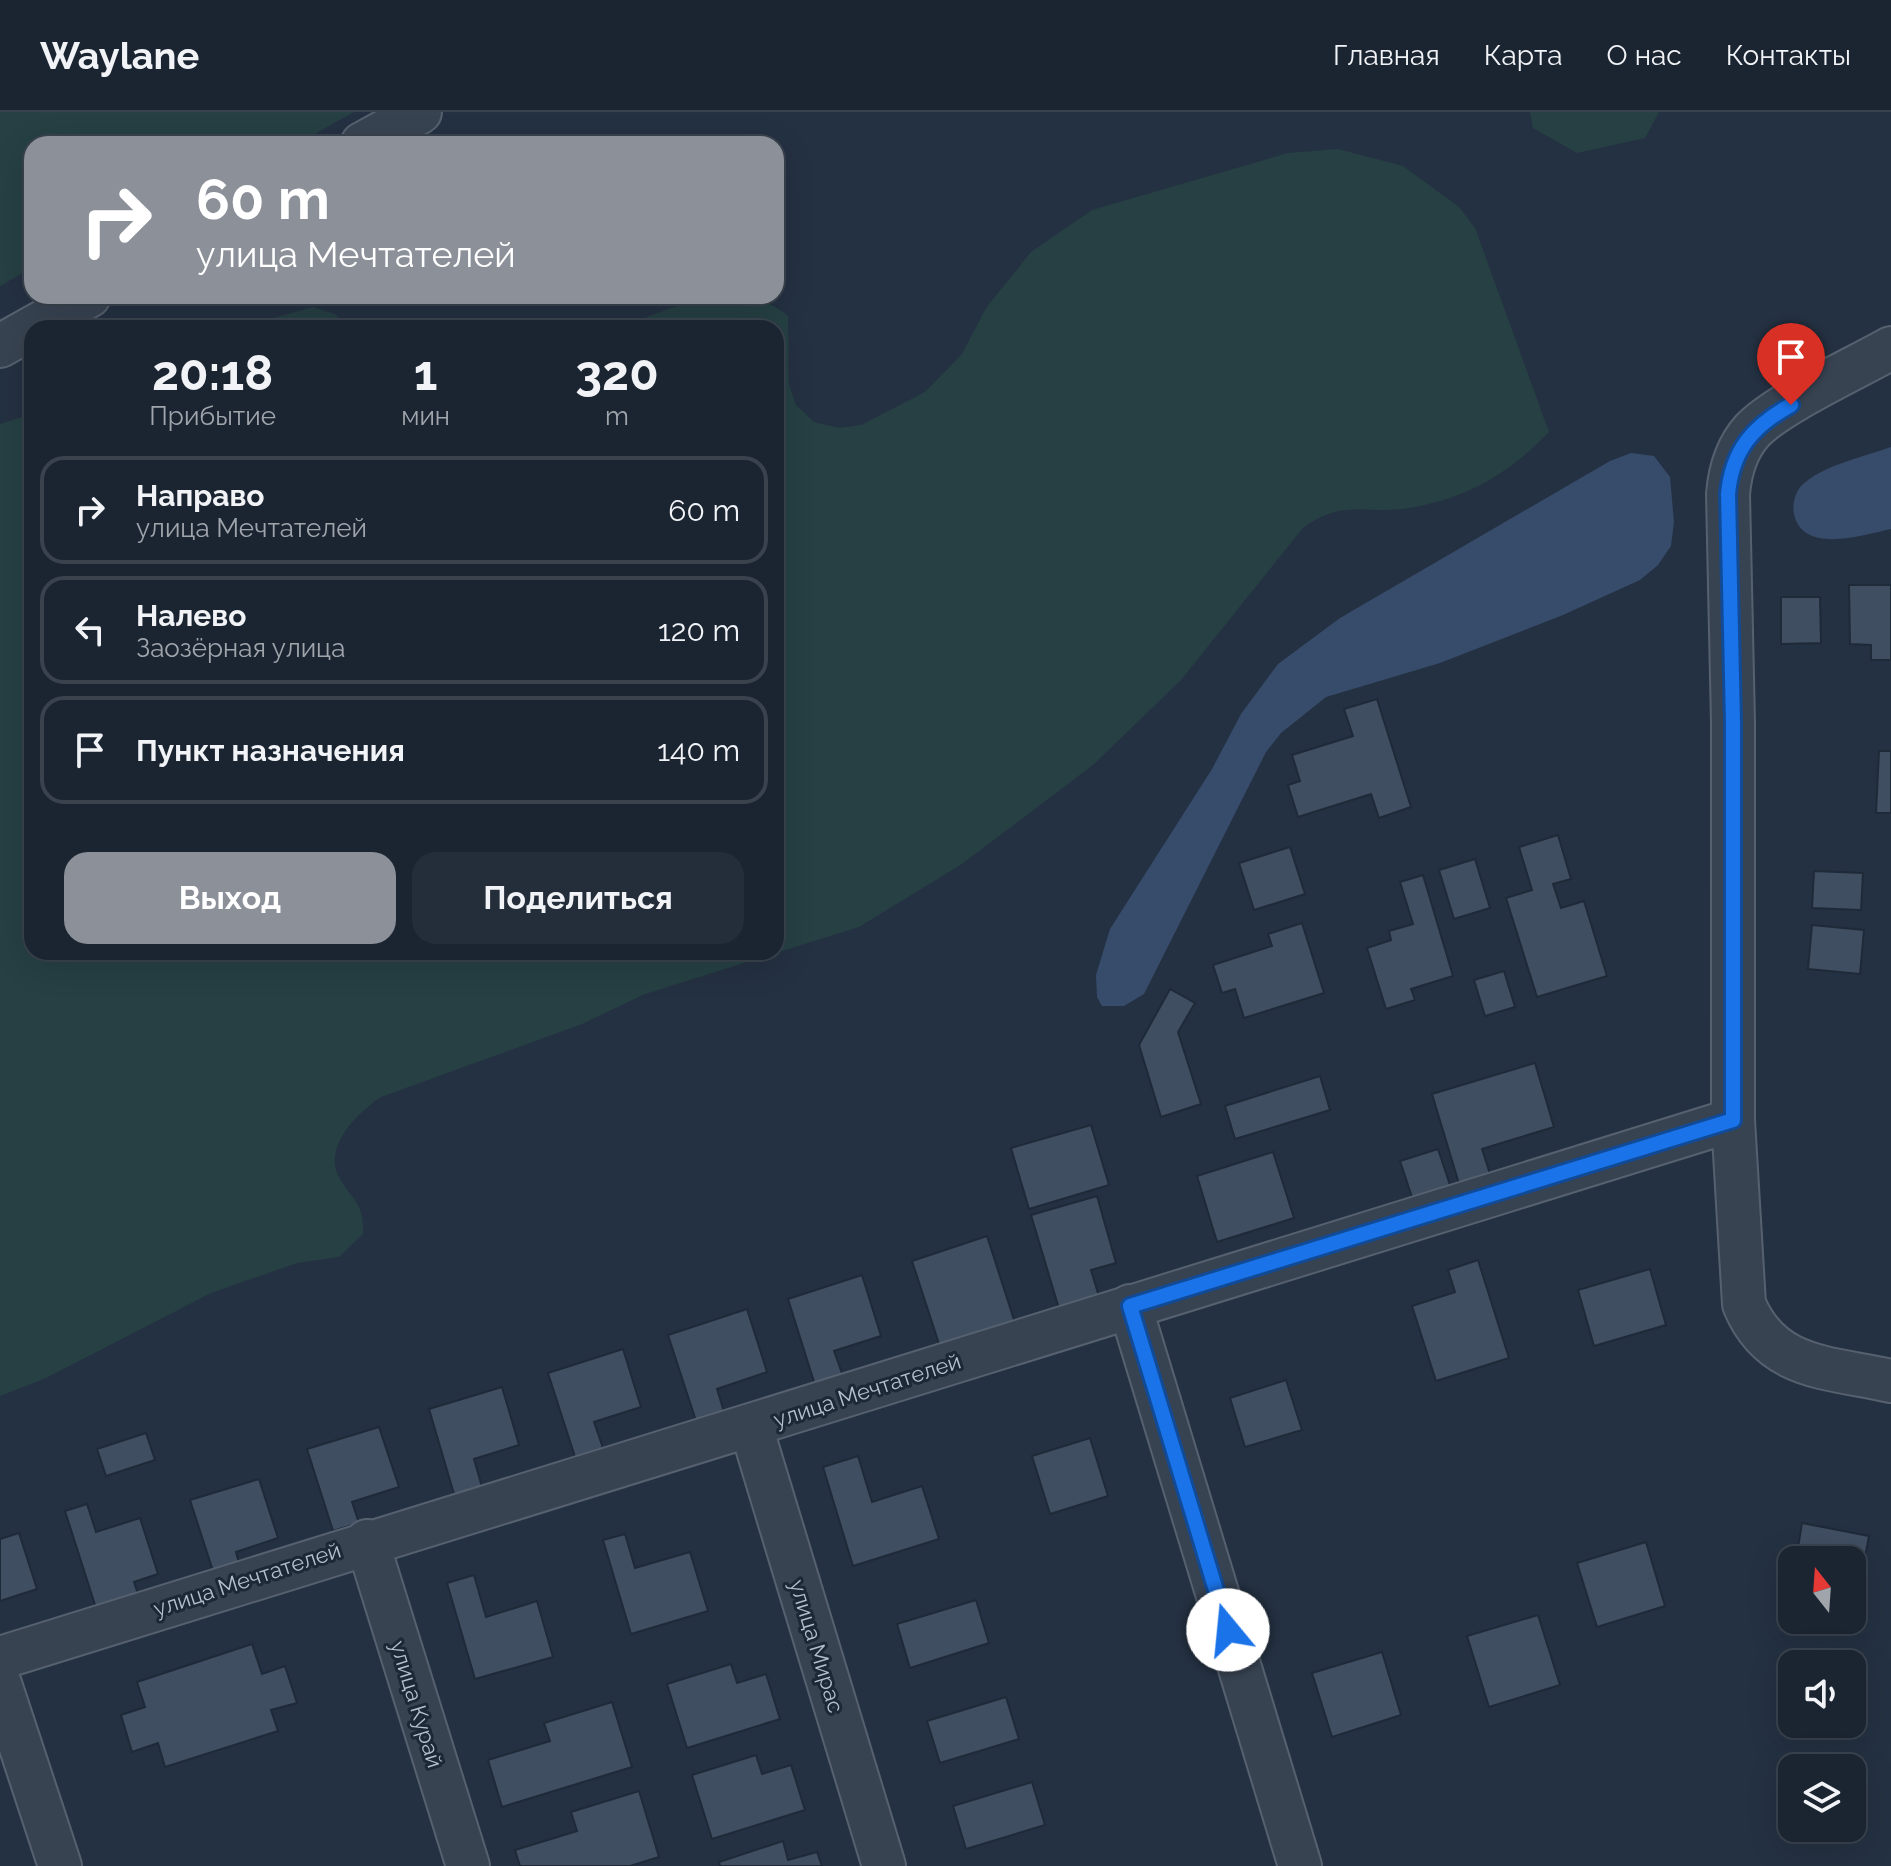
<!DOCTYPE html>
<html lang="ru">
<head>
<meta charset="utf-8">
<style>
  body { margin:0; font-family:Raleway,sans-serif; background:#242d3a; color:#f1f3f6; height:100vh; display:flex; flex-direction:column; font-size:30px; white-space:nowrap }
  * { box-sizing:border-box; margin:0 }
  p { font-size:26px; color:#a0a5ac }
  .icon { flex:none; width:44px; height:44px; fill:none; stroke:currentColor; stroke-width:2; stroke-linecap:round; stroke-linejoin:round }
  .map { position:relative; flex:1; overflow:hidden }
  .sheet { position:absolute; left:24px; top:208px; width:760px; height:640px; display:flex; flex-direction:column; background:#1b2532; border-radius:24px; box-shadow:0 8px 32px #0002,0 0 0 2px #39424d }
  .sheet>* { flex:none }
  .guide { position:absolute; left:24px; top:24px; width:760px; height:168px; border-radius:24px; box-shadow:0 8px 32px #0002,0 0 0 2px #39424d; background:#8c9099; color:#fff; overflow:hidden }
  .needle { width:52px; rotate:343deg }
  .tools { position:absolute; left:1778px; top:1434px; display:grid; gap:16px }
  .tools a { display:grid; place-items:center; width:88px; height:88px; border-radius:16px; background:#1b2532; box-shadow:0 8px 32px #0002,0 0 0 2px #39424d; font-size:40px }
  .pin { position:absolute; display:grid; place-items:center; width:68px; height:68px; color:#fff; margin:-82px -34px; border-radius:50% 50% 50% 0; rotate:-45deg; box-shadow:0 0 8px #0007 }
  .pin .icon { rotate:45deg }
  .me { position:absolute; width:88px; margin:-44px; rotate:343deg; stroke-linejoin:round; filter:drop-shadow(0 0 6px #0008) }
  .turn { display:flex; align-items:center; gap:28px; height:168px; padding:0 40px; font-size:36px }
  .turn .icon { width:104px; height:104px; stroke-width:2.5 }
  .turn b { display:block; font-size:56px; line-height:68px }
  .eta { display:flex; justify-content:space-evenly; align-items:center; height:136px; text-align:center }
  .eta b { font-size:48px; font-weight:700; line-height:56px }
  .primary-button { display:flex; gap:16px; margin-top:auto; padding:16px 40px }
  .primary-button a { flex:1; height:92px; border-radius:24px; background:#8c9099; color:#fff; font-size:32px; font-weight:700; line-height:92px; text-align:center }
  .primary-button a+a { background:#242d3a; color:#f1f3f6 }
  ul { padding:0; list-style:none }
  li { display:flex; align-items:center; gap:24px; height:108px; margin:0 16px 12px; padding:0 24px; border:4px solid #39424d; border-radius:24px }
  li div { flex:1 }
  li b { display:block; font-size:30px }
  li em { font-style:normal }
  header { display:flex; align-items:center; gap:48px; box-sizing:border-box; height:112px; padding:0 40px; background:#1b2532; border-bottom:2px solid #39424d }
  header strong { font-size:38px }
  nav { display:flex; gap:44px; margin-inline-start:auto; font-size:28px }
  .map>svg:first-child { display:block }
  .green { fill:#264043 }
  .water { fill:#374b6a }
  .building { fill:#404e62; stroke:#1f2a39; stroke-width:2 }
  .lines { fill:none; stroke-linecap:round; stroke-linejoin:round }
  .minor-casing { stroke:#56616f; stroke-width:46 }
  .minor { stroke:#384352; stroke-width:42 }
  .route-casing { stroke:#114b97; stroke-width:20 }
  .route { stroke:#1a73e8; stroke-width:14 }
  .labels { text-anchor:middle; stroke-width:6; stroke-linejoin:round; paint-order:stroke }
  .street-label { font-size:22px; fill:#b5becc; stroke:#1d2837 }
</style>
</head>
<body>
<header>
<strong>Waylane</strong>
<nav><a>Главная</a><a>Карта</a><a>О нас</a><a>Контакты</a></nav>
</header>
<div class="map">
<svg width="1891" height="1754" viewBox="0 0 1891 1754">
  <rect width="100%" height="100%" fill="#243142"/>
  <g class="green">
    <path d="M0,0H354L297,32H32V156L0,174Z"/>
    <path d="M1530,0H1659L1645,26L1577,41L1533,16Z"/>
    <path d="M1338,37L1403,54L1459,95L1475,116L1549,320C1508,362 1468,386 1409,396C1366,403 1341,386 1302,417L1181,568L1093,653L962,752L859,815L645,882L582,912L381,985C358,1000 321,1036 340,1067C354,1090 364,1091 363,1122L339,1145L297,1151L211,1181L46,1266L0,1284V312L32,302V840H776V216H621C674,195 737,161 788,204L789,273L796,293L814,310L839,316L861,313L925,280L962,242L986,196L1031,140L1092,98L1288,41Z"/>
    <path d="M313,195L335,202L348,216H238Z"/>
  </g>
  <g class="water">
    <path d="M1891,335V417C1863,423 1803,443 1794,402C1792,393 1795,381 1801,374C1822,353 1864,345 1891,335Z"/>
    <path d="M1631,341L1654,344L1670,365L1674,410L1671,434L1658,453L1640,468L1563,503L1440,551L1326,585L1281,621L1266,640L1144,882L1124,894H1102L1097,885L1096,863L1110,817L1212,657L1241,602L1278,552L1340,506L1610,349Z"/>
  </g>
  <g class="building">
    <path d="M1849,473H1891V548H1871V533L1850,532Z"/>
    <path d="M1781,485H1820L1821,531L1781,532Z"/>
    <path d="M1377,587L1411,695L1379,706L1371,682L1298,705L1288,673L1300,669L1292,643L1353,624L1344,597Z"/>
    <path d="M1879,639H1891V701H1876Z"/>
    <path d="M1558,723L1571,767L1553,772L1561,796L1584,789L1607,864L1537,885L1506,786L1532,778L1519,735Z"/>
    <path d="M1290,735L1305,782L1254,798L1239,751Z"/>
    <path d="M1475,747L1490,796L1454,807L1439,758Z"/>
    <path d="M1814,759L1863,761L1861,798L1812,796Z"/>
    <path d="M1423,763L1453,864L1411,877L1415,888L1386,897L1367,836L1391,828L1389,819L1413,812L1400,770Z"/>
    <path d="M1302,811L1324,881L1244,906L1235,877L1222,881L1213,853L1272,834L1268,822Z"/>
    <path d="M1812,813L1864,818L1860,862L1808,857Z"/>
    <path d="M1504,859L1515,895L1485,904L1474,868Z"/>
    <path d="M1170,877L1195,891L1178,920L1201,992L1161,1005L1139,933Z"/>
    <path d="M1535,951L1554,1015L1482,1037L1491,1065L1460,1075L1432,982Z"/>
    <path d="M1320,964L1330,998L1235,1027L1225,994Z"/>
    <path d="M1091,1013L1109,1073L1029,1097L1011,1036Z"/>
    <path d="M1438,1037L1453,1082L1415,1094L1400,1049Z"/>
    <path d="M1273,1040L1294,1106L1217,1130L1197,1064Z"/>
    <path d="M1097,1084L1116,1151L1091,1158L1100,1188L1060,1200L1031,1103Z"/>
    <path d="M987,1124L1016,1214L941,1238L912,1149Z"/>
    <path d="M1478,1148L1509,1246L1436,1269L1412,1194L1455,1180L1448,1158Z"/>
    <path d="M1650,1157L1666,1213L1594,1234L1578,1178Z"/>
    <path d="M862,1163L881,1224L834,1239L843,1264L815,1273L788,1187Z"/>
    <path d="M747,1197L767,1260L717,1277L725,1303L697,1312L668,1223Z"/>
    <path d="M623,1237L641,1295L594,1310L603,1336L575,1345L548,1261Z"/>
    <path d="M1286,1268L1302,1318L1245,1335L1230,1286Z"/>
    <path d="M502,1275L519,1333L474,1347L482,1375L454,1382L429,1297Z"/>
    <path d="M379,1315L399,1375L352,1390L359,1411L333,1419L307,1337Z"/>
    <path d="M146,1321L155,1348L106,1364L97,1337Z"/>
    <path d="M1090,1326L1108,1384L1050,1402L1032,1344Z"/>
    <path d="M858,1344L872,1390L922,1374L939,1427L853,1454L823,1355Z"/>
    <path d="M259,1367L278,1426L236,1440L239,1451L213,1459L190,1388Z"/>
    <path d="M87,1392L96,1420L140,1406L158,1462L134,1470L138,1482L96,1496L65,1399Z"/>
    <path d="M1802,1411L1869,1424L1858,1483L1852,1482V1448H1796Z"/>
    <path d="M19,1421L37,1477L0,1489V1427Z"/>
    <path d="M625,1422L635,1456L690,1440L708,1499L631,1522L603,1428Z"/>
    <path d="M1646,1430L1665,1494L1597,1515L1577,1451Z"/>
    <path d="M474,1463L486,1505L537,1489L553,1545L475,1567L447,1471Z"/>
    <path d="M976,1488L989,1531L910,1556L897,1512Z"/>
    <path d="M1538,1503L1560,1573L1489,1595L1467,1524Z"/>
    <path d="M252,1532L262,1562L285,1554L297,1591L271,1598L278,1619L165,1655L158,1631L132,1640L121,1603L145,1595L137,1570Z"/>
    <path d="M1382,1540L1401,1603L1332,1625L1312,1561Z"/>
    <path d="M731,1552L737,1571L766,1562L780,1607L687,1636L667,1572Z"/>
    <path d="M1006,1585L1019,1627L940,1651L927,1609Z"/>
    <path d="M612,1590L632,1655L502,1695L488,1648L550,1629L544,1611Z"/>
    <path d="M756,1643L762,1662L791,1653L805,1698L712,1727L692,1663Z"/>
    <path d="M1032,1670L1045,1713L966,1737L953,1694Z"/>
    <path d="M639,1679L659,1745L630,1754H520L515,1738L577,1719L571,1700Z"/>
    <path d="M783,1729L788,1748L817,1740L822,1754H720L719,1750Z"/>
  </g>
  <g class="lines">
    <defs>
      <g id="minor">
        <path d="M362,32L420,0"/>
        <path d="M0,234L89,184"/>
        <path d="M1891,236C1856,256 1777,292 1752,319C1736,337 1730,358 1728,382L1733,611V1008L1744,1192C1771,1258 1829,1255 1891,1269"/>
        <path d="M1130,1194L1300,1754"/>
        <path d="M751,1315L884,1754"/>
        <path d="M367,1429L468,1754"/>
        <path d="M0,1546L1733,1008"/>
        <path d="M0,1572L60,1754"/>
      </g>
    </defs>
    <use href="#minor" class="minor-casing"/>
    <use href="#minor" class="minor"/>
  </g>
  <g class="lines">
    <defs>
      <path id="route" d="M1228,1518L1130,1194L1733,1008V611L1728,382C1732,338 1753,314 1791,293"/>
    </defs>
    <use href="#route" class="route-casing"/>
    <use href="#route" class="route"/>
  </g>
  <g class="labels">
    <g class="street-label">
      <text transform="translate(867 1278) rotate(-18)" y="8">улица Мечтателей</text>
      <text transform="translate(247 1467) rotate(-18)" y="8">улица Мечтателей</text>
      <text transform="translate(817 1534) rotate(73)" y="8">улица Мирас</text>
      <text transform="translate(417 1592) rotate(73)" y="8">улица Курай</text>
    </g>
  </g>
</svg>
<div class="tools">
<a><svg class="needle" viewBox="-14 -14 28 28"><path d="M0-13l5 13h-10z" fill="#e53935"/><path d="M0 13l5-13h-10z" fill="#a0a5ac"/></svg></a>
<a><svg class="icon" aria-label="sound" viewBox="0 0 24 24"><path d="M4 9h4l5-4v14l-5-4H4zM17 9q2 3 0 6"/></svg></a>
<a><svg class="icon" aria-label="layers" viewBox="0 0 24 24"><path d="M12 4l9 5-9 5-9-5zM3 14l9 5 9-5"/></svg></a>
</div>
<div class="pin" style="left:1791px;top:293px;background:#d93025"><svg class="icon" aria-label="arrive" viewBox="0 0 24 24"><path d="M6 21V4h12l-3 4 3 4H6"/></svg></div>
<svg class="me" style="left:1228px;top:1518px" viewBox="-20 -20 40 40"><circle r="19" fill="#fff"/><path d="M0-13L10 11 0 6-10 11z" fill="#1a73e8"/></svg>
<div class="guide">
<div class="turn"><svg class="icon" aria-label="right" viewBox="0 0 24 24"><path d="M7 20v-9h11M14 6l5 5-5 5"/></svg><div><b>60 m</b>улица Мечтателей</div></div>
</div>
<section class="sheet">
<div class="eta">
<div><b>20:18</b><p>Прибытие</p></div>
<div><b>1</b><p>мин</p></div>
<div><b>320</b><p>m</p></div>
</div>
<ul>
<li><svg class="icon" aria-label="right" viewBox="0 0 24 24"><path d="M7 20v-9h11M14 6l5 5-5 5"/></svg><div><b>Направо</b><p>улица Мечтателей</p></div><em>60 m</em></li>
<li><svg class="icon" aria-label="left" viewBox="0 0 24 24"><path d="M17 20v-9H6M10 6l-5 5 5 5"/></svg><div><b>Налево</b><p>Заозёрная улица</p></div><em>120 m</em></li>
<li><svg class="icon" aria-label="arrive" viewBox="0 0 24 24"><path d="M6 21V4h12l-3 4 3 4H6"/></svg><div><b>Пункт назначения</b></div><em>140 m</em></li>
</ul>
<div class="primary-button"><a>Выход</a><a>Поделиться</a></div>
</section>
</div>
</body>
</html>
